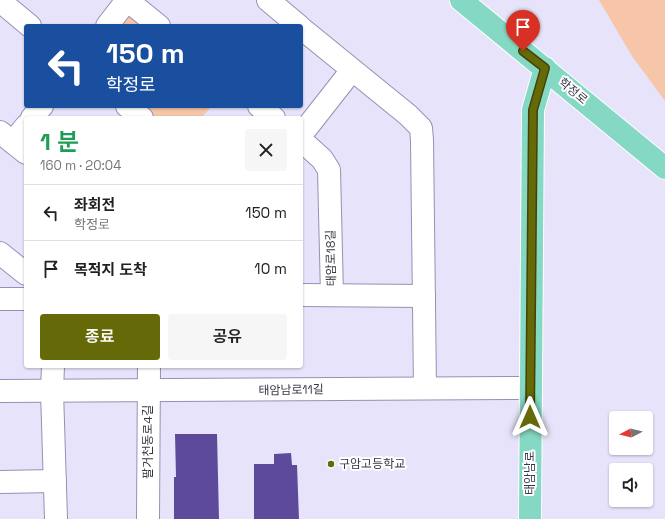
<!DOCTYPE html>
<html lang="ko">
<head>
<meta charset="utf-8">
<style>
  body { margin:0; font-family:"Space Grotesk","Noto Sans KR",sans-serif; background:#f6f6f6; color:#202124; height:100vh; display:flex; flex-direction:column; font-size:15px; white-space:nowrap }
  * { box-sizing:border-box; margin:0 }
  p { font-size:13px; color:#757577 }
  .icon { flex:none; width:22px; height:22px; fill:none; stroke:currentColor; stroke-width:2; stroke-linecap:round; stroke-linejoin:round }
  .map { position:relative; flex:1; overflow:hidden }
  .sheet { position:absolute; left:24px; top:116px; width:279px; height:252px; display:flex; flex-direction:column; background:#fff; border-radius:4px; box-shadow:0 1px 3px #0004 }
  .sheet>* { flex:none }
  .hud { position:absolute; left:24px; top:24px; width:279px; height:84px; border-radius:4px; box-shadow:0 1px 3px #0004; background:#1a4fa0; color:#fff; overflow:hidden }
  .needle { width:26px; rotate:263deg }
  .tools { position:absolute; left:609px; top:411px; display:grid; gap:8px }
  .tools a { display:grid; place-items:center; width:44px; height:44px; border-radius:4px; background:#fff; box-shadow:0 1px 3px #0004; font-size:20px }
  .pin { position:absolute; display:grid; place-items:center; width:34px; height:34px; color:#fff; margin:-41px -17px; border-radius:50% 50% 50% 0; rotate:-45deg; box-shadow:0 0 4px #0007 }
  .pin .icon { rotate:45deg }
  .me { position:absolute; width:44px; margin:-22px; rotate:0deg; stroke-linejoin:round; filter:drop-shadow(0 0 3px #0008) }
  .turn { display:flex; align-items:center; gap:14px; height:84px; padding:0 16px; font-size:18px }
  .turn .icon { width:52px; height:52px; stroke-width:2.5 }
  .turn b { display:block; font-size:28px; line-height:34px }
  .round { display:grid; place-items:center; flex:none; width:42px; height:42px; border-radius:4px; background:#f6f6f6 }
  .head { display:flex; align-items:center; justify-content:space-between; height:68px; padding:0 16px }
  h1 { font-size:24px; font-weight:600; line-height:30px; color:#1e9e55 }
  .primary-button { display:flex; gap:8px; margin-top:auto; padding:8px 16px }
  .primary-button a { flex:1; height:46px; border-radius:4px; background:#666907; color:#fff; font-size:16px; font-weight:600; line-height:46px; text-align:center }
  .primary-button a+a { background:#f6f6f6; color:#202124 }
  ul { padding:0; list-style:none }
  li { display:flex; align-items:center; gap:12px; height:56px; padding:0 16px; border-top:1px solid #e0e0e0 }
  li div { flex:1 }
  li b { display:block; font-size:15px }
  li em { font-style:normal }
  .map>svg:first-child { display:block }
  .green { fill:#f7c5a8 }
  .building { fill:#5d4a9b }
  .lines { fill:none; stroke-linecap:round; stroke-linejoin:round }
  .minor-casing { stroke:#9691b4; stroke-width:24 }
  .major-casing { stroke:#fff; stroke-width:24 }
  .minor { stroke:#fff; stroke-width:22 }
  .major { stroke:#85d8c3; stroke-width:22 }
  .route-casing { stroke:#424405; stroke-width:10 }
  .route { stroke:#666907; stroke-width:7 }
  .poi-dot { fill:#666907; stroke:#fff; stroke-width:1.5 }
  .labels { text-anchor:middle; stroke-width:4; stroke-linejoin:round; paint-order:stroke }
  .street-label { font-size:12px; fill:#393645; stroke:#fff }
  .poi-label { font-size:12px; fill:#393645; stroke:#fff; text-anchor:start }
</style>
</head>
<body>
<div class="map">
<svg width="665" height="519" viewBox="0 0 665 519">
  <rect width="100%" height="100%" fill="#e6e3fa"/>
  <g class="green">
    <path d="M599,0H665V101L632,56Z"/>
    <path d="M128,7L152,26H113Z"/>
    <path d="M135,106H212L201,118H149Z"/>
  </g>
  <g class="building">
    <path d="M175,434H217L219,519H174V477H176Z"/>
    <path d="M291,453L292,465H297L299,519H254V464H274V454Z"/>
  </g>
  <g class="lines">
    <defs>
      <g id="minor">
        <path d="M127,0L159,26"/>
        <path d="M268,0L299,26"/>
        <path d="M0,1L30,26"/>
        <path d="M107,26L127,0"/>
        <path d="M301,28L408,115L421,128L422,140L425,388"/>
        <path d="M127,106L142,118"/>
        <path d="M259,106L274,118"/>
        <path d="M32,118L42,106"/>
        <path d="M0,132L26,153"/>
        <path d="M301,135L352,70"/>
        <path d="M301,140L322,159L329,170L332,295"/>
        <path d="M13,142L26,126"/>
        <path d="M0,253L26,274"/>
        <path d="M301,295L424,296"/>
        <path d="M0,299H26"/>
        <path d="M53,366L52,391L56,519"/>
        <path d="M0,391L530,388"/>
        <path d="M0,482L55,481"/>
        <path d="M148,519L149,366"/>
      </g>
      <g id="major">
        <path d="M461,0L665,168"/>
        <path d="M530,519L533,110L545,68"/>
      </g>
    </defs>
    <use href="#minor" class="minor-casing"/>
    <use href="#major" class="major-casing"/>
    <use href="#minor" class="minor"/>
    <use href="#major" class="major"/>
  </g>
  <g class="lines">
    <defs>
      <path id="route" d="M523,51L545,68L533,110L530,417"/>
    </defs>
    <use href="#route" class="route-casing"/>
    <use href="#route" class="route"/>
  </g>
  <circle class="poi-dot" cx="331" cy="464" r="4"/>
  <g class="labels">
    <g class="street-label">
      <text transform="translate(573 91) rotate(40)" y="4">학정로</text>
      <text transform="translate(331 258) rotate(-91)" y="4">태암로18길</text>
      <text transform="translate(291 390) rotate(-1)" y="4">태암남로11길</text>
      <text transform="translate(148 442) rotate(-90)" y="4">팔거천동로4길</text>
      <text transform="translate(530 473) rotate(-90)" y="4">태암남로</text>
    </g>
    <g class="poi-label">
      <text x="339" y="468">구암고등학교</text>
    </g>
  </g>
</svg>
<div class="tools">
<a><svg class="needle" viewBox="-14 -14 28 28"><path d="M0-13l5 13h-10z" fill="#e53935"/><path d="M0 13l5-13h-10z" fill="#757577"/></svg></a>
<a><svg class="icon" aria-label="sound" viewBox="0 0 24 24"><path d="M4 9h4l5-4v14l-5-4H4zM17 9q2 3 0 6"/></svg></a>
</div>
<div class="pin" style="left:523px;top:51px;background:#d93025"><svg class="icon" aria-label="arrive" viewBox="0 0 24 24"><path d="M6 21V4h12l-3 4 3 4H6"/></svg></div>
<svg class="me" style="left:530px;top:417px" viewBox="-20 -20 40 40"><path d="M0-17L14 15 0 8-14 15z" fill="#666907" stroke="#fff" stroke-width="4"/></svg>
<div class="hud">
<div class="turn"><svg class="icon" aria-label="left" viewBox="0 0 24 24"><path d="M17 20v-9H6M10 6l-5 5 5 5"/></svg><div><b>150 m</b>학정로</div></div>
</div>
<section class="sheet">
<div class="head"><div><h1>1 분</h1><p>160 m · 20:04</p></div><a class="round"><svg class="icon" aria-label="close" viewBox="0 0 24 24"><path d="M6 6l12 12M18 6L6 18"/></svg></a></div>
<ul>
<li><svg class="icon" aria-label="left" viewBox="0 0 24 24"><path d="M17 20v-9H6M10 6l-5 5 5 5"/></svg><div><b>좌회전</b><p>학정로</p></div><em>150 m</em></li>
<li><svg class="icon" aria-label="arrive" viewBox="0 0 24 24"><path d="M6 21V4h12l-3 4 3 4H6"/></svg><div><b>목적지 도착</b></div><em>10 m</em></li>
</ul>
<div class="primary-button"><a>종료</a><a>공유</a></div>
</section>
</div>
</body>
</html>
